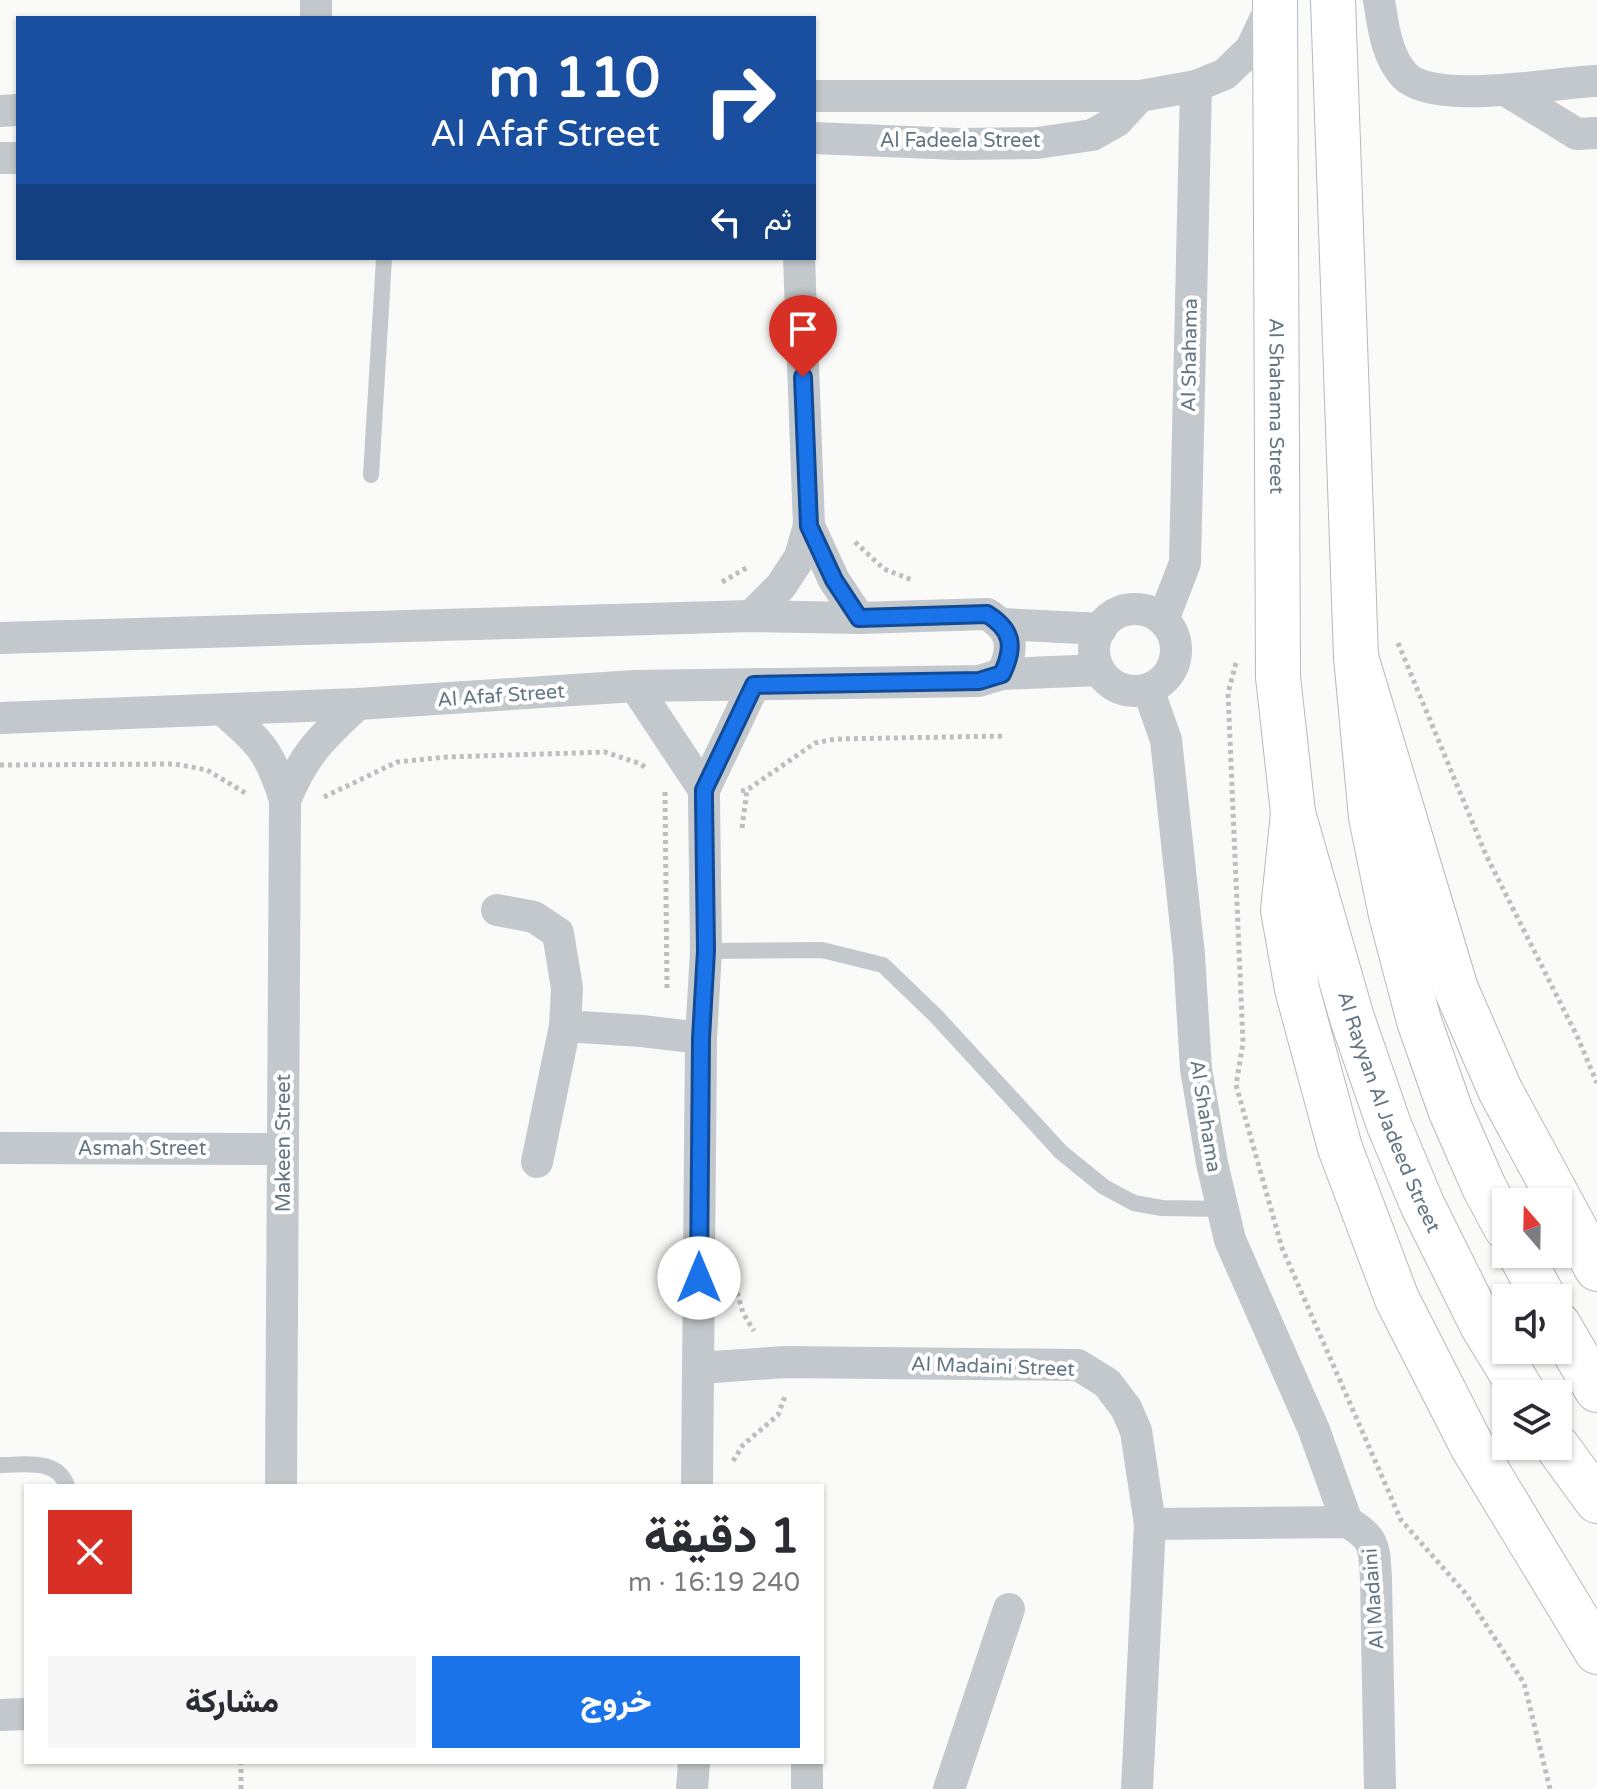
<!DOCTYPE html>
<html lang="ar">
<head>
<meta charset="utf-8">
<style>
  body { margin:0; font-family:"Varela Round",Vazirmatn,sans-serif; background:#f7f7f7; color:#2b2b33; direction:rtl; height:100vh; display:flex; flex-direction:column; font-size:30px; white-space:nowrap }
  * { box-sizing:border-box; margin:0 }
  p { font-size:26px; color:#7c7c81 }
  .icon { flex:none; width:44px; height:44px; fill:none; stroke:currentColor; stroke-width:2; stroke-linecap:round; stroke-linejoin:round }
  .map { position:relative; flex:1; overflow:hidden; direction:ltr }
  .details { position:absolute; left:24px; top:1484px; width:800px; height:280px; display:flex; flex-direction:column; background:#fff; border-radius:0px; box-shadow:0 2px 6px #0004; direction:rtl }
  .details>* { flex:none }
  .top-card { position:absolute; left:16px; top:16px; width:800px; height:244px; border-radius:0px; box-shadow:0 2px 6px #0004; direction:rtl; background:#1a4fa0; color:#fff; overflow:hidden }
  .needle { width:52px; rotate:340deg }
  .fabs { position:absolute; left:1492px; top:1188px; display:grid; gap:16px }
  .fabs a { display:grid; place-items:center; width:80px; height:80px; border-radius:0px; background:#fff; box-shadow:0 2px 6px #0004; font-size:40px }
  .pin { position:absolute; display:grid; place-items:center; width:68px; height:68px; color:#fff; margin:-82px -34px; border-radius:50% 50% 50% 0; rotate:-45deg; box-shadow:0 0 8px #0007 }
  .pin .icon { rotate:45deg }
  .me { position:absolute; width:88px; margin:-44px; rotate:0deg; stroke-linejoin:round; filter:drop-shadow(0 0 6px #0008) }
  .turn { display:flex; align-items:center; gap:28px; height:168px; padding:0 24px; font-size:36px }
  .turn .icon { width:104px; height:104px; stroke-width:2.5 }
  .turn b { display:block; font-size:56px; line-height:68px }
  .then { display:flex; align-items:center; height:76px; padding:0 24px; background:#0003; gap:16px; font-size:30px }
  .round { display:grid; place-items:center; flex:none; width:84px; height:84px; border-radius:0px; background:#f7f7f7 }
  .summary { display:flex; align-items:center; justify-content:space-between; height:136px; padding:0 24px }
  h1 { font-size:48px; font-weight:800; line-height:60px }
  .action { display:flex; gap:16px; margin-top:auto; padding:16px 24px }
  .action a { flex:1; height:92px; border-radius:0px; background:#1a73e8; color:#fff; font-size:32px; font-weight:800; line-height:92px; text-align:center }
  .action a+a { background:#f7f7f7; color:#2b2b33 }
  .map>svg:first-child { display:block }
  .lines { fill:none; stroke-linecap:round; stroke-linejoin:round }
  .secondary-casing { stroke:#b3babf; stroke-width:46 }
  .primary-casing { stroke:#b5babe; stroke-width:46 }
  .path { stroke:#bbbfc2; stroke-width:5; stroke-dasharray:4 4; stroke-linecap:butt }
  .lane { stroke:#c3c8cc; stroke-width:16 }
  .street { stroke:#c3c8cc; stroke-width:32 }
  .secondary { stroke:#fff; stroke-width:44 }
  .primary { stroke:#fff; stroke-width:44 }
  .route-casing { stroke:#114b97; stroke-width:20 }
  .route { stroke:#1a73e8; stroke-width:14 }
  .labels { text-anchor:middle; stroke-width:8; stroke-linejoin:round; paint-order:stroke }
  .street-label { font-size:20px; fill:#657683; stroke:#fff }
</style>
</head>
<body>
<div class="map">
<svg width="1597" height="1789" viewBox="0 0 1597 1789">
  <rect width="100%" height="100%" fill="#fafaf8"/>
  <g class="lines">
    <defs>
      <g id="secondary">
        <path id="s1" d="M1275,0L1278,677L1293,813L1352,1018L1389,1125L1422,1204L1482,1325L1524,1394"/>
        <path d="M1333,0L1356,657L1371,817L1391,915L1419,1021L1451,1112L1484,1187L1506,1228"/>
        <path d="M1520,1254L1544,1298"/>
        <path d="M1558,1324L1597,1390"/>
        <path d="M1557,1446L1597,1501"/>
      </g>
      <g id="primary">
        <path d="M1356,657L1456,989L1500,1090L1597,1269"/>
        <path d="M1293,813L1283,910L1297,989L1340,1148L1397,1299L1472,1446L1597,1652"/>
      </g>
    </defs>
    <use href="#secondary" class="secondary-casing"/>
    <use href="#primary" class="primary-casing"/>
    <g class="path">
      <path d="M855,542L884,569L912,580"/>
      <path d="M722,582L748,567"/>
      <path d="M1398,643L1486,855L1577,1036L1597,1083"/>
      <path d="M1236,663L1228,693L1243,1043L1236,1085L1282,1248L1401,1520L1466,1594L1524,1683L1550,1789"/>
      <path d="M0,765L175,764L207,770L247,794"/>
      <path d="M741,791L747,790L815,743L835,739L1005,736"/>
      <path d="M665,792L667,990"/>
      <path d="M324,797L397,762L446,757L605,752L641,764L646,768"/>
      <path d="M742,828L747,790"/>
      <path d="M735,1285L743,1313L754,1331"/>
      <path d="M733,1461L743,1445L778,1415L785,1396"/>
      <path d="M241,1789V1762"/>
    </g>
    <g class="lane">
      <path d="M371,475L384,258"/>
      <path d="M706,951L822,950L883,965L936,1016L1061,1152L1104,1187L1134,1203L1162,1208L1223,1209"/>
      <path d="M0,1465C24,1465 58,1458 67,1486"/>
    </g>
    <g class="street">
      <path d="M316,0V18"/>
      <path d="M1379,0C1383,25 1386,55 1404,75C1434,107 1555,82 1597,81"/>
      <path d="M1507,91L1577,134L1597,133"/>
      <path d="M814,96H1140L1196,86L1225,74L1251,49L1271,7"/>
      <path d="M0,111L18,110"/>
      <path d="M814,138L957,144L1037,143L1092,135L1117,121L1140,96"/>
      <path d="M0,158H18"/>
      <path d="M809,526L834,580L859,618"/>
      <circle cx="1135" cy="650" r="41"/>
      <path d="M751,616L781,586L800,557L809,526L799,258"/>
      <path d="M1163,620L1185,563L1196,86"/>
      <path d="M1003,624L1101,629"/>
      <path d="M0,638L751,616L859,618L987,614C1013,630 1015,647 1002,674L979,681L635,686L358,704L0,718"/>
      <path d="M1002,674L1099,670"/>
      <path d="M635,686L704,790"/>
      <path d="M1148,689L1166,740L1189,955L1196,1069L1212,1163L1230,1240L1314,1430L1347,1522"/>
      <path d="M224,711C261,743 270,752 285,800L281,1486"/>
      <path d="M285,800C305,753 321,738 358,704"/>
      <path d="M497,910L534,917L558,933L567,988L565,1026L642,1031L701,1038"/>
      <path d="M0,1148L283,1149"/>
      <path d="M537,1162L565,1026"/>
      <path d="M699,1368L785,1362L1078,1365L1107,1383L1126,1408L1136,1431L1150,1524L1137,1789"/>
      <path d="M697,1486L701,1038L706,951L704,799V790L754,685"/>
      <path d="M1150,1524L1347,1522C1376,1538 1374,1548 1376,1579L1380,1789"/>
      <path d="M0,1715L26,1714"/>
      <path d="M692,1789L694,1762"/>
      <path d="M807,1789V1762"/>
      <path d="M949,1789L1009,1609"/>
    </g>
    <use href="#secondary" class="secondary"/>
    <use href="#primary" class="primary"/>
  </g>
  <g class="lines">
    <defs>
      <path id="route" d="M699,1278L701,1038L706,951L704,799V790L754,685L979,681L1002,674C1015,647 1013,630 987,614L859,618L834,580L809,526L803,377"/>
    </defs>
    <use href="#route" class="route-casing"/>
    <use href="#route" class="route"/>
  </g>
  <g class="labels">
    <g class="street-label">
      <text x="960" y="147">Al Fadeela Street</text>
      <text transform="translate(1189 355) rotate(-89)" y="7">Al Shahama</text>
      <text dy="7" stroke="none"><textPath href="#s1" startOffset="406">Al Shahama Street</textPath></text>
      <text transform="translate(501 695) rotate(-4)" y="7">Al Afaf Street</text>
      <text dy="7" stroke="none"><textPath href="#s1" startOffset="1128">Al Rayyan Al Jadeed Street</textPath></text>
      <text transform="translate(1206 1116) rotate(81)" y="7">Al Shahama</text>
      <text transform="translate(283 1143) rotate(-90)" y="7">Makeen Street</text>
      <text x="142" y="1155">Asmah Street</text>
      <text transform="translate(993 1366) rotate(2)" y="7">Al Madaini Street</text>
      <text transform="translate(1373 1599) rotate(-94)" y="7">Al Madaini</text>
    </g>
  </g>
</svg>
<div class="fabs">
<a><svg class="needle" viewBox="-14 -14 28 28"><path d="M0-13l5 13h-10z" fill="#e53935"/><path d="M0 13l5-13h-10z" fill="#7c7c81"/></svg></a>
<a><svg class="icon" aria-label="sound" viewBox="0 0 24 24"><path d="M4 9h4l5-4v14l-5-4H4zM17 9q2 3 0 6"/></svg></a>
<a><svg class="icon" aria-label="layers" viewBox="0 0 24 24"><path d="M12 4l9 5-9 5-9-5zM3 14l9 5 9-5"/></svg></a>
</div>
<div class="pin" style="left:803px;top:377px;background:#d93025"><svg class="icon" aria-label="arrive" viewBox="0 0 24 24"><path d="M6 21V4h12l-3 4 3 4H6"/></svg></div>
<svg class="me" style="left:699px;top:1278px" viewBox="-20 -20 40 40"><circle r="19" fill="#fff"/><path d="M0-13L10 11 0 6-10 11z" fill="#1a73e8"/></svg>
<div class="top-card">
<div class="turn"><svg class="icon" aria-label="right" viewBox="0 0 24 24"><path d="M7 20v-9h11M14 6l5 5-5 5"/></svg><div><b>110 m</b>Al Afaf Street</div></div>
<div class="then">ثم<svg class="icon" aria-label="left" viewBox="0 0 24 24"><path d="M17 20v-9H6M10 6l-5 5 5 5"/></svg></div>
</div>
<section class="details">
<div class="summary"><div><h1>1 دقيقة</h1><p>240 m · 16:19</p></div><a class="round" style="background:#d93025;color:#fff"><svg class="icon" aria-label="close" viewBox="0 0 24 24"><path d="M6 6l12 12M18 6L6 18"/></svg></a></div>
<div class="action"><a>خروج</a><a>مشاركة</a></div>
</section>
</div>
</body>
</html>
